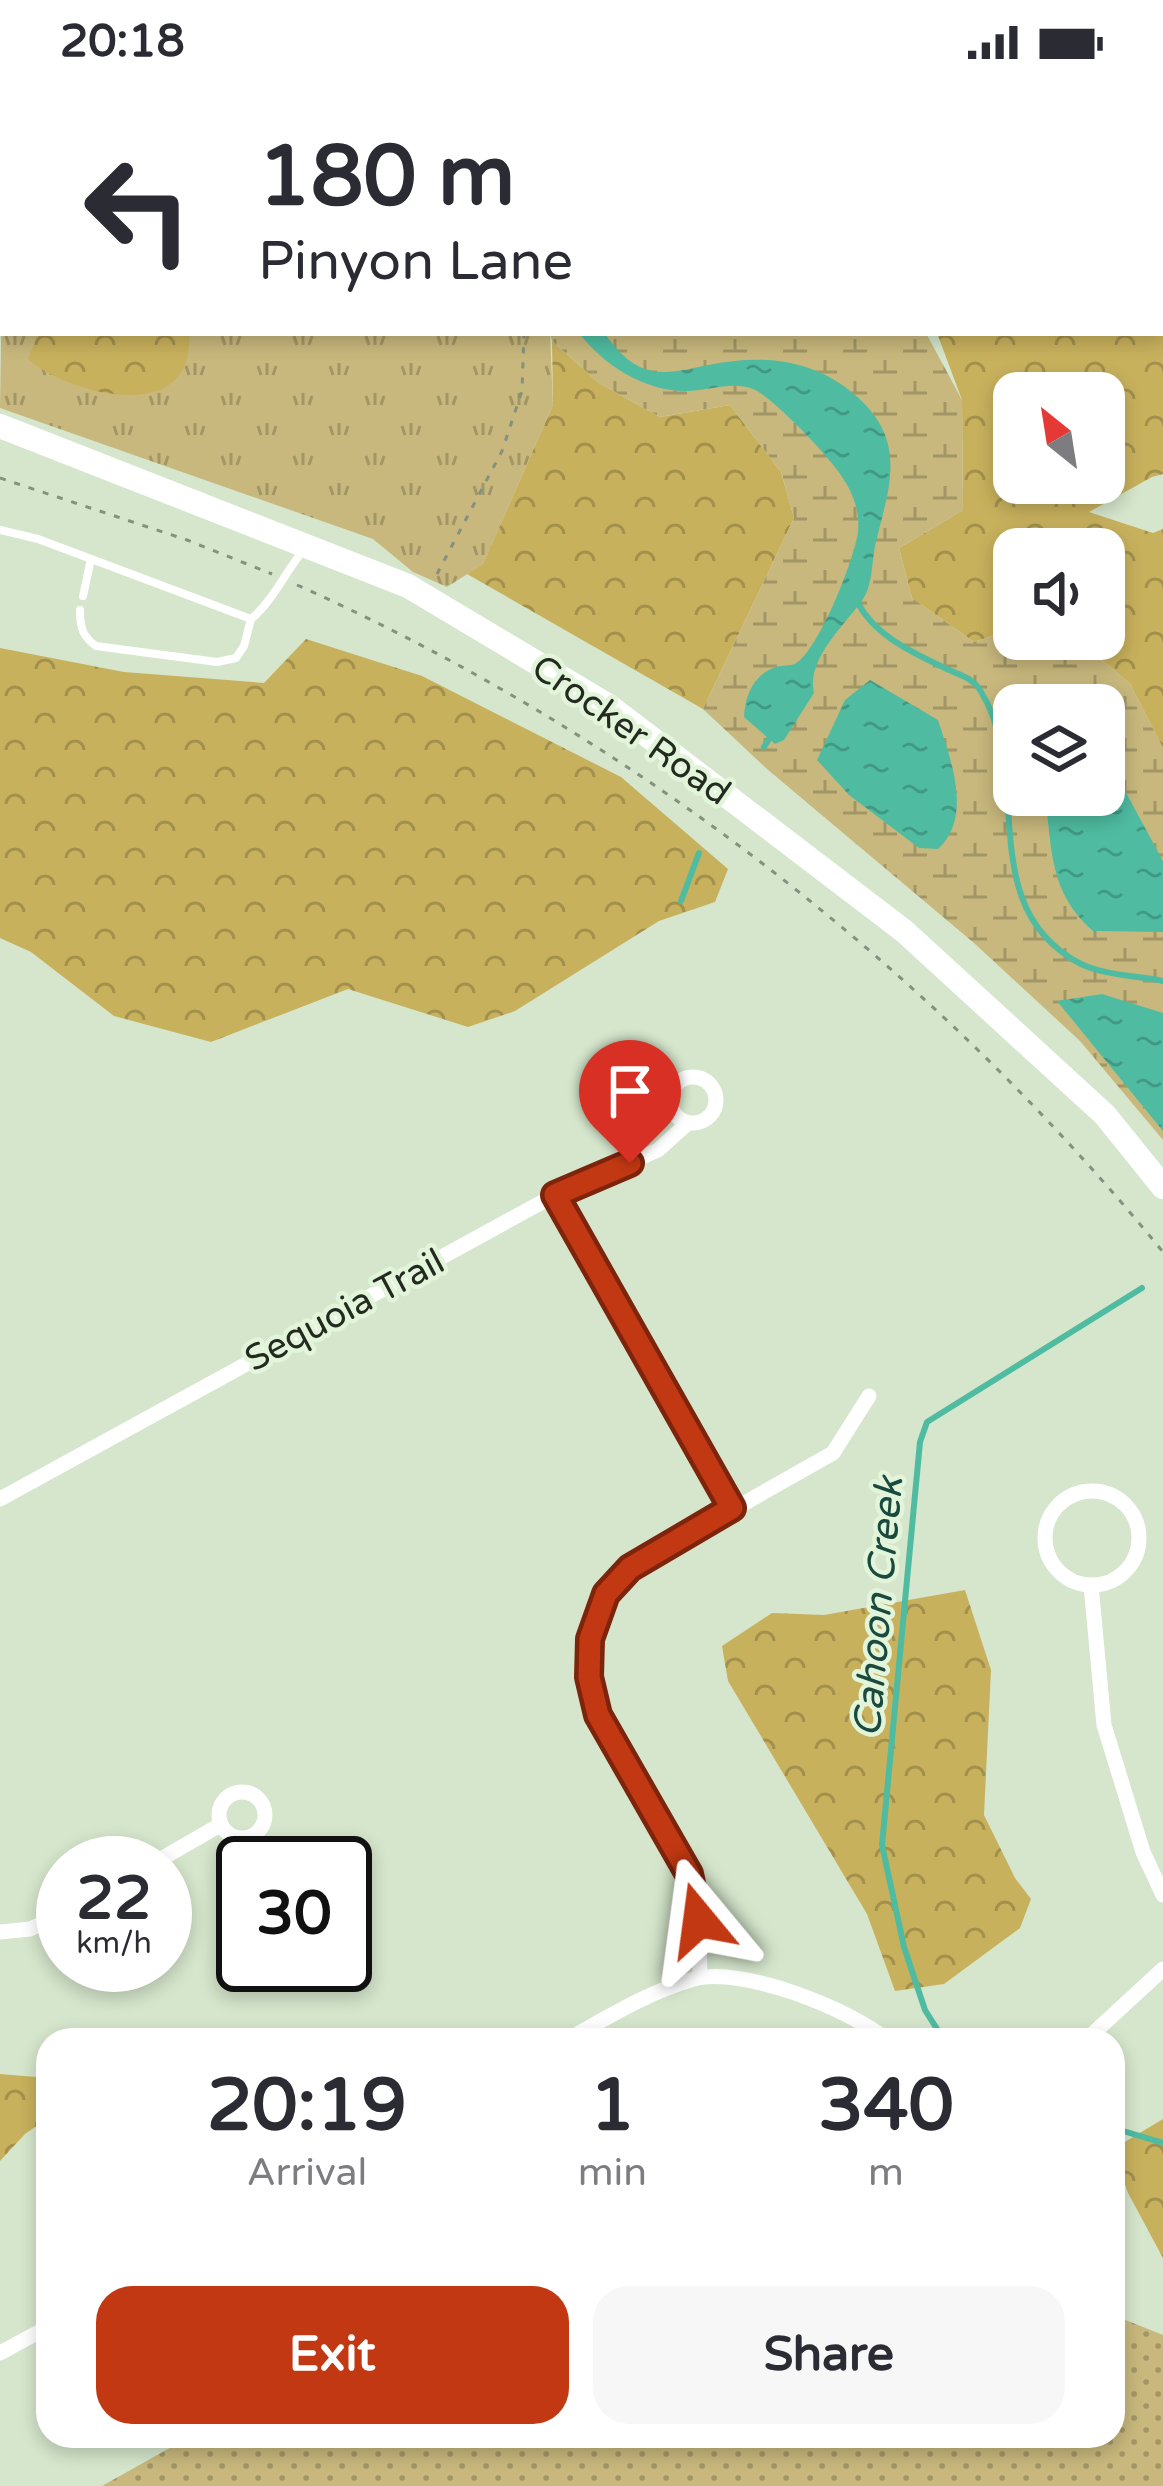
<!DOCTYPE html>
<html lang="en">
<head>
<meta charset="utf-8">
<style>
  body { margin:0; font-family:"Varela Round",sans-serif; background:#f7f7f7; color:#2b2b33; height:100vh; display:flex; flex-direction:column; font-size:45px; white-space:nowrap }
  * { box-sizing:border-box; margin:0 }
  p { font-size:39px; color:#7c7c81 }
  .icon { flex:none; width:66px; height:66px; fill:none; stroke:currentColor; stroke-width:2; stroke-linecap:round; stroke-linejoin:round }
  .map { position:relative; flex:1; overflow:hidden }
  .panel { position:absolute; left:36px; top:1944px; width:1089px; height:420px; display:flex; flex-direction:column; background:#fff; border-radius:36px; box-shadow:0 6px 18px #0003 }
  .panel>* { flex:none }
  .guide { position:absolute; left:0px; top:0px; width:1164px; height:252px; box-shadow:0 6px 18px #0003; background:#fff; color:#2b2b33; overflow:hidden }
  .needle { width:78px; rotate:330deg }
  .buttons { position:absolute; left:993px; top:288px; display:grid; gap:24px }
  .buttons a { display:grid; place-items:center; width:132px; height:132px; border-radius:24px; background:#fff; box-shadow:0 6px 18px #0003; font-size:60px }
  .speed { position:absolute; left:36px; top:1752px; display:flex; gap:24px; font-size:60px; font-weight:700; text-align:center }
  .speed>* { display:grid; place-content:center; width:156px; height:156px; border-radius:50%; background:#fff; box-shadow:0 6px 18px #0003; line-height:1 }
  .speed small { font-size:30px; font-weight:400 }
  .speed .limit { border:6px solid #111; border-radius:18px; background:#fff; color:#111 }
  .pin { position:absolute; display:grid; place-items:center; width:102px; height:102px; color:#fff; margin:-123px -51px; border-radius:50% 50% 50% 0; rotate:-45deg; box-shadow:0 0 12px #0007 }
  .pin .icon { rotate:45deg }
  .me { position:absolute; width:132px; margin:-66px; rotate:344deg; stroke-linejoin:round; filter:drop-shadow(0 0 9px #0008) }
  .turn { display:flex; align-items:center; gap:42px; height:252px; padding:0 60px; font-size:54px }
  .turn .icon { width:156px; height:156px; stroke-width:2.5 }
  .turn b { display:block; font-size:84px; line-height:102px }
  .eta { display:flex; justify-content:space-evenly; align-items:center; height:204px; text-align:center }
  .eta b { font-size:72px; font-weight:800; line-height:84px }
  .primary-button { display:flex; gap:24px; margin-top:auto; padding:24px 60px }
  .primary-button a { flex:1; height:138px; border-radius:36px; background:#c13812; color:#fff; font-size:48px; font-weight:800; line-height:138px; text-align:center }
  .primary-button a+a { background:#f7f7f7; color:#2b2b33 }
  .status { display:flex; justify-content:space-between; align-items:center; height:84px; padding:0 60px; background:#fff; direction:ltr }
  .status svg { height:33px; fill:currentColor }
  .map>svg:first-child { display:block }
  .grass { fill:url(#grass-tufts) }
  .forest { fill:url(#forest-crowns); fill-rule:evenodd }
  .wetland { fill:url(#wetland-marsh); fill-rule:evenodd }
  .cemetery { fill:url(#cemetery-stones) }
  .park { fill:url(#park-dots) }
  .water { fill:url(#water-ripples) }
  .lines { fill:none; stroke-linecap:round; stroke-linejoin:round }
  .stream { stroke:#4fbca1; stroke-width:6 }
  .path { stroke:#84917e; stroke-width:3; stroke-dasharray:6 9; stroke-linecap:butt }
  .lane { stroke:#fff; stroke-width:8 }
  .street { stroke:#fff; stroke-width:15 }
  .primary { stroke:#fff; stroke-width:24 }
  .route-casing { stroke:#7d240c; stroke-width:30 }
  .route { stroke:#c13812; stroke-width:21 }
  .labels { text-anchor:middle; stroke-width:9; stroke-linejoin:round; paint-order:stroke }
  .street-label { font-size:36px; fill:#232a20; stroke:#e2f4d9 }
  .water-label { font-size:39px; font-style:italic; fill:#1a4a3e; stroke:#e2f4d9 }
</style>
</head>
<body>
<div class="status"><b>20:18</b><svg viewBox="0 0 49 12"><path d="M0 12V9h3v3zM5 12V6h3v6zM10 12V3h3v9zM15 12V0h3v12zM26 1h20v11H26zM47 4h2v5h-2z"/></svg></div>
<div class="map">
<svg width="1163" height="2402" viewBox="0 0 1163 2402">
  <defs>
    <pattern id="grass-tufts" width="24" height="20" patternUnits="userSpaceOnUse" patternTransform="scale(3)"><rect width="24" height="20" fill="#c8b87d"/><path d="M3 7l-1-3M5 7V3M7 7l1-3M15 17l-1-3M17 17v-4M19 17l1-3" fill="none" stroke="#a29666"/></pattern>
    <pattern id="forest-crowns" width="20" height="18" patternUnits="userSpaceOnUse" patternTransform="scale(3)"><rect width="20" height="18" fill="#c8b15d"/><path d="M2 6a3 3 0 1 1 6 0M12 15a3 3 0 1 1 6 0" fill="none" stroke="#a2904c"/></pattern>
    <pattern id="wetland-marsh" width="20" height="14" patternUnits="userSpaceOnUse" patternTransform="scale(3)"><rect width="20" height="14" fill="#c8b87d"/><path d="M1 5h8M5 5V1M11 12h8M15 12V8" fill="none" stroke="#a29666"/></pattern>
    <pattern id="cemetery-stones" width="16" height="16" patternUnits="userSpaceOnUse" patternTransform="scale(3)"><rect width="16" height="16" fill="#c8b87d"/><path d="M2 7V4a2 2 0 0 1 4 0v3zM10 15v-3a2 2 0 0 1 4 0v3z" fill="#a29666"/></pattern>
    <pattern id="park-dots" width="8" height="8" patternUnits="userSpaceOnUse" patternTransform="scale(3)"><rect width="8" height="8" fill="#c8b87d"/><path d="M2 2h.1M6 6h.1" fill="none" stroke="#a29666" stroke-width="1.8" stroke-linecap="round"/></pattern>
    <pattern id="water-ripples" width="26" height="14" patternUnits="userSpaceOnUse" patternTransform="scale(3)"><rect width="26" height="14" fill="#4fbca1"/><path d="M2 4q2-2 4 0t4 0M15 11q2-2 4 0t4 0" fill="none" stroke="#419983"/></pattern>
  </defs>
  <rect width="100%" height="100%" fill="#d5e6cc"/>
  <path class="grass" d="M3,130V249H550L553,321L483,480L447,503L413,488L373,455L0,324Z"/>
  <g class="forest">
    <path d="M1163,17V390L1152,393L1089,428L1153,449L1163,445V664L1130,600L1078,555H1104V465H1014V545L974,558L912,514L899,464L963,426L962,316L937,249H1161ZM1014,309H1104V399H1014Z"/>
    <path d="M38,249H189L190,250C189,258 189,270 186,278C166,337 61,305 28,275Z"/>
    <path d="M552,257L599,299L660,333L730,321L781,388L794,434L703,625L467,490L483,480L553,321Z"/>
    <path d="M306,555L422,592L621,693L728,785L715,818L659,837L515,927L468,943L348,905L211,958L114,932L31,868L0,854V564L124,588L264,599Z"/>
    <path d="M965,1506L991,1586L984,1731L1015,1794L1031,1815L1020,1844L944,1900L895,1907L867,1830L728,1597L722,1562L772,1529L824,1531Z"/>
    <path d="M0,1990L48,1994V2034L25,2050L0,2077Z"/>
    <path d="M1163,2035V2174L1128,2109L1113,2065Z"/>
  </g>
  <path class="wetland" d="M550,249H926L962,316L963,426L899,464L912,514L974,558L1014,545V555H1078L1130,600L1163,664V1056L1080,957L974,859L767,685L703,625L794,434L781,388L730,321L660,333L599,299L552,257ZM1014,621H1104V711H1014Z"/>
  <path class="cemetery" d="M12,0H612L611,3Z"/>
  <path class="park" d="M1113,2231L1163,2251V2402H102L191,2352H1113Z"/>
  <g class="water">
    <path d="M579,249H604C615,263 627,279 645,285C665,292 688,285 708,281C760,270 813,274 855,311C909,357 889,403 875,462C872,478 872,503 863,515C845,541 806,575 814,609L784,656L775,660L744,633C745,611 754,590 776,583C782,581 789,582 795,580C819,566 854,476 858,448C860,430 854,411 844,396C833,376 773,313 753,305C734,297 709,306 689,307C647,309 603,281 579,249Z"/>
    <path d="M870,596L938,636C951,676 973,733 938,765L919,764L849,711L817,676L845,616Z"/>
    <path d="M1104,668L1163,777V848L1093,847C1049,809 1052,765 1045,711H1104Z"/>
    <path d="M1102,910L1163,929V1047L1057,917Z"/>
  </g>
  <g class="lines">
    <g class="stream">
      <path d="M856,515C873,552 914,569 949,586C961,591 973,595 980,606C1035,693 972,823 1081,880C1104,891 1138,892 1163,897"/>
      <path d="M764,663L772,650"/>
      <path d="M681,817L699,769"/>
      <path d="M944,1956L925,1926L904,1863L882,1761L920,1358L927,1338L1142,1204"/>
      <path d="M1113,2044L1163,2059"/>
    </g>
    <g class="path">
      <path d="M590,3V0"/>
      <path d="M0,394L187,456L272,490"/>
      <path d="M437,490L502,367L522,307L524,249"/>
      <path d="M297,501C632,651 931,884 1163,1168"/>
    </g>
    <g class="lane">
      <path d="M16,0L21,3"/>
      <path d="M303,3L305,0"/>
      <path d="M0,446L38,455L251,535C273,517 284,490 302,468"/>
      <path d="M83,512L91,475"/>
      <path d="M80,526C80,543 82,552 96,562L217,578L236,574L244,562L251,535"/>
    </g>
    <g class="street">
      <circle cx="693" cy="1016" r="23"/>
      <path d="M555,1111L732,1424"/>
      <circle cx="1092" cy="1454" r="47"/>
      <path d="M0,1415L555,1111L658,1066L688,1039"/>
      <path d="M1091,1501L1104,1641L1143,1768L1163,1811"/>
      <circle cx="242" cy="1731" r="23"/>
      <path d="M154,1779L220,1741"/>
      <path d="M0,1848L30,1845L63,1830"/>
      <path d="M700,1893C699,1859 701,1824 689,1792C684,1778 674,1764 667,1751C616,1662 543,1577 630,1484L833,1369L869,1312"/>
      <path d="M567,1956C608,1933 648,1908 694,1895C742,1882 850,1925 887,1956"/>
      <path d="M1086,1956L1163,1885"/>
      <path d="M0,2269L48,2243"/>
    </g>
    <path class="primary" d="M0,342L408,502L609,622L904,847L1105,1031L1163,1103"/>
  </g>
  <g class="lines">
    <defs>
      <path id="route" d="M630,1079L555,1111L732,1424L630,1484L606,1510L590,1555L589,1593L598,1631L689,1790L699,1836"/>
    </defs>
    <use href="#route" class="route-casing"/>
    <use href="#route" class="route"/>
  </g>
  <g class="labels">
    <g class="street-label">
      <text transform="translate(632 645) rotate(35)" y="13">Crocker Road</text>
      <text transform="translate(344 1225) rotate(-28)" y="13">Sequoia Trail</text>
    </g>
    <g class="water-label">
      <text transform="translate(877 1523) rotate(-85)" y="14">Cahoon Creek</text>
    </g>
  </g>
</svg>
<div class="buttons">
<a><svg class="needle" viewBox="-14 -14 28 28"><path d="M0-13l5 13h-10z" fill="#e53935"/><path d="M0 13l5-13h-10z" fill="#7c7c81"/></svg></a>
<a><svg class="icon" aria-label="sound" viewBox="0 0 24 24"><path d="M4 9h4l5-4v14l-5-4H4zM17 9q2 3 0 6"/></svg></a>
<a><svg class="icon" aria-label="layers" viewBox="0 0 24 24"><path d="M12 4l9 5-9 5-9-5zM3 14l9 5 9-5"/></svg></a>
</div>
<div class="speed"><div>22<small>km/h</small></div><div class="limit">30</div></div>
<div class="pin" style="left:630px;top:1079px;background:#d93025"><svg class="icon" aria-label="arrive" viewBox="0 0 24 24"><path d="M6 21V4h12l-3 4 3 4H6"/></svg></div>
<svg class="me" style="left:699px;top:1836px" viewBox="-20 -20 40 40"><path d="M0-17L14 15 0 8-14 15z" fill="#c13812" stroke="#fff" stroke-width="4"/></svg>
<div class="guide">
<div class="turn"><svg class="icon" aria-label="left" viewBox="0 0 24 24"><path d="M17 20v-9H6M10 6l-5 5 5 5"/></svg><div><b>180 m</b>Pinyon Lane</div></div>
</div>
<section class="panel">
<div class="eta">
<div><b>20:19</b><p>Arrival</p></div>
<div><b>1</b><p>min</p></div>
<div><b>340</b><p>m</p></div>
</div>
<div class="primary-button"><a>Exit</a><a>Share</a></div>
</section>
</div>
</body>
</html>
